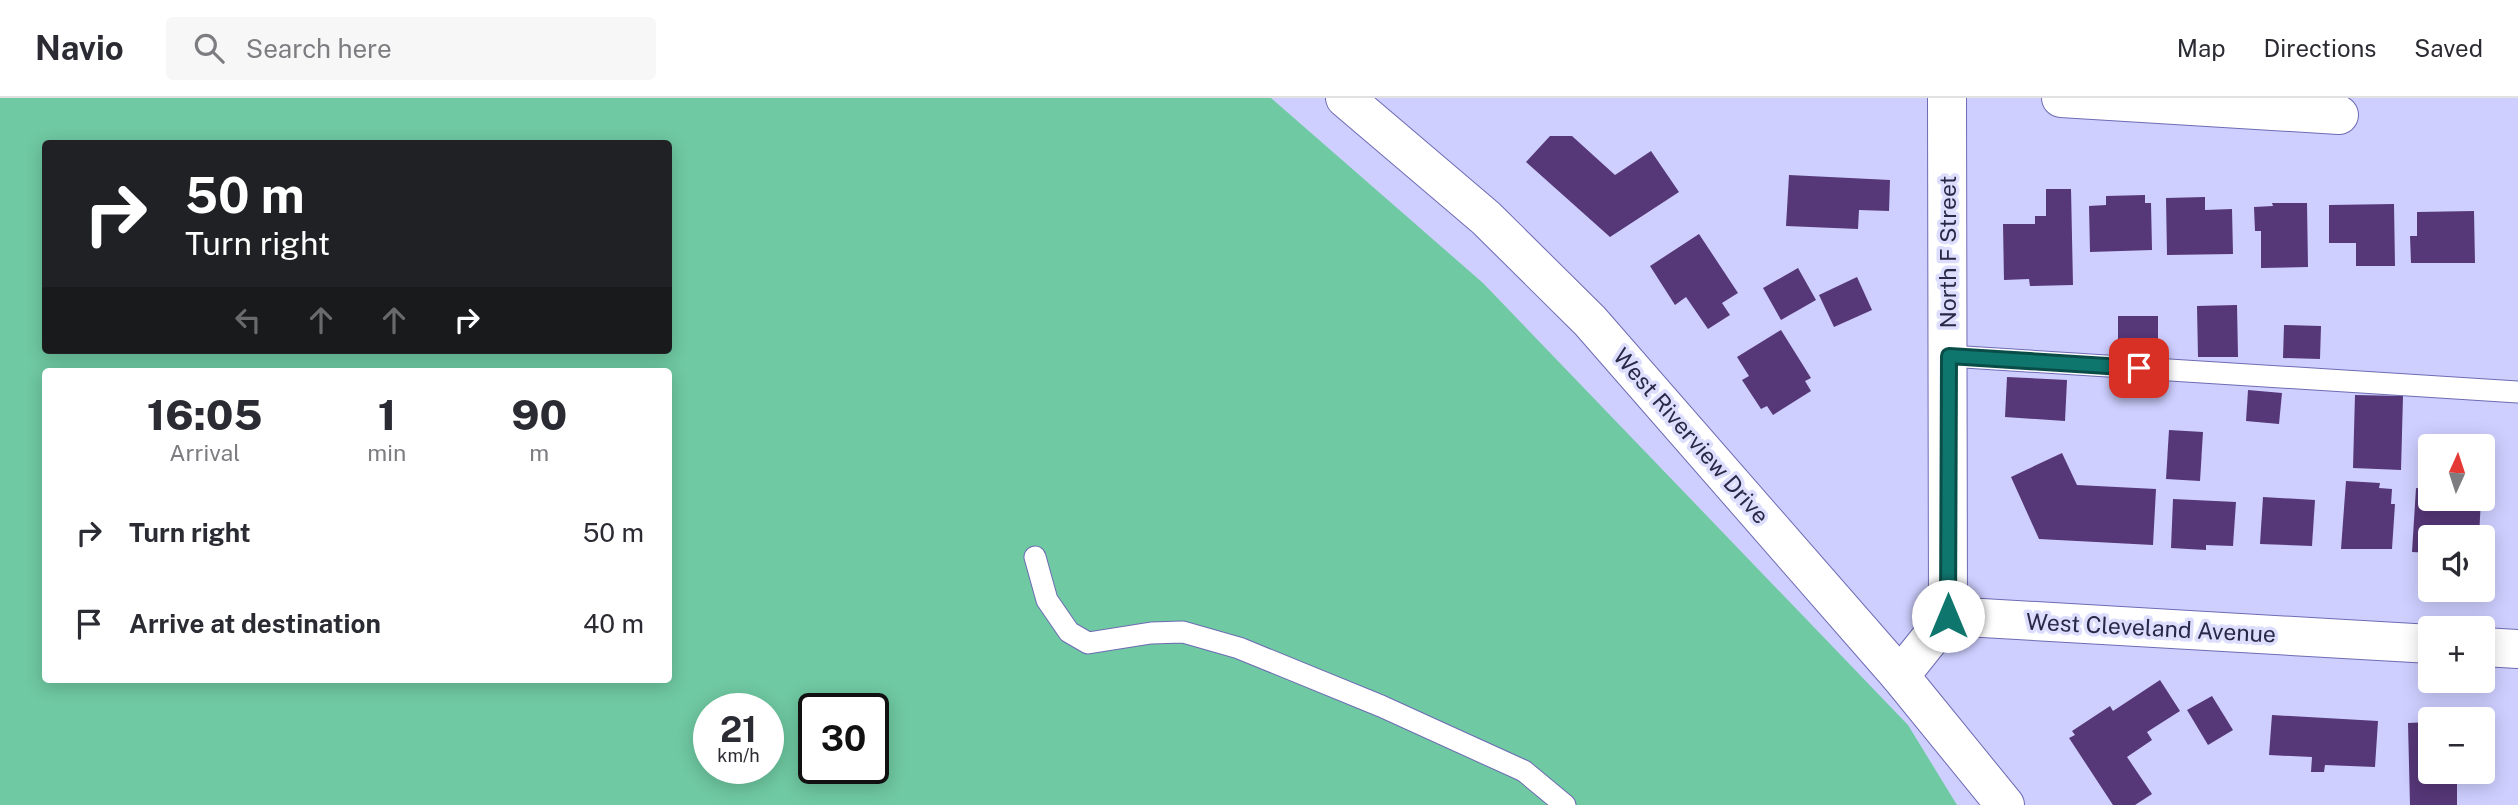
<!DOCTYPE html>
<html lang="en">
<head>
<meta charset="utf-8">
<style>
  body { margin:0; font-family:"Public Sans",sans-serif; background:#f7f7f7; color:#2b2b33; height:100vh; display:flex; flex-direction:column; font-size:26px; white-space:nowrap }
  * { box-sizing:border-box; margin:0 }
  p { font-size:23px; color:#7c7c81 }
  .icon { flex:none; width:38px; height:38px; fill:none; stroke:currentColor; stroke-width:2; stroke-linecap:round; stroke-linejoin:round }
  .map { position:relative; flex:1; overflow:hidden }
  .panel { position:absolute; left:42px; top:270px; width:630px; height:315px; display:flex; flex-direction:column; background:#fff; border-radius:7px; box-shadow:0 4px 18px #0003 }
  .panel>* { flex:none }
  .hud { position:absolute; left:42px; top:42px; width:630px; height:214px; border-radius:7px; box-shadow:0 4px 18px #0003; background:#202124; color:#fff; overflow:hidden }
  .needle { width:46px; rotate:3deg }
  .tools { position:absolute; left:2418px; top:336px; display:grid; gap:14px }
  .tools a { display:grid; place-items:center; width:77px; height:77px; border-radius:7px; background:#fff; box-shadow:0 4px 18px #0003; font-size:35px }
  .speed { position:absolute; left:693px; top:595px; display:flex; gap:14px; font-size:35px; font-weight:700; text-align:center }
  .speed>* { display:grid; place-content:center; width:91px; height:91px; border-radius:50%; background:#fff; box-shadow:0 4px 18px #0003; line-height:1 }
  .speed small { font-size:18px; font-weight:400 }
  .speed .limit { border:4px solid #111; border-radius:10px; background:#fff; color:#111 }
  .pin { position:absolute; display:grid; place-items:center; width:60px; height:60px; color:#fff; margin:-30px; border-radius:14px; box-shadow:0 4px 10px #0006 }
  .me { position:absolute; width:77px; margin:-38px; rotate:0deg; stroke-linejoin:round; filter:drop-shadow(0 0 5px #0008) }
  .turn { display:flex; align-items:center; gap:24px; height:147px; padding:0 28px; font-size:32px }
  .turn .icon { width:91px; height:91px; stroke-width:2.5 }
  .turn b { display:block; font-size:49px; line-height:60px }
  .lanes { display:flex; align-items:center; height:66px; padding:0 28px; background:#0003; justify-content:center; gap:35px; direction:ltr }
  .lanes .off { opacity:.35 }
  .eta { display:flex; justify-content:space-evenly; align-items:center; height:119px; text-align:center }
  .eta b { font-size:42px; font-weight:800; line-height:49px }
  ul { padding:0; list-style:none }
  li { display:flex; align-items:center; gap:21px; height:91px; padding:0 28px }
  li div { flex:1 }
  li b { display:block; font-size:26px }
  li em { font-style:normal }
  header { display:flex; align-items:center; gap:42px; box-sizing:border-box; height:98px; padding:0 35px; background:#fff; border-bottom:2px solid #e1e1e2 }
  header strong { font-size:33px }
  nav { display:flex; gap:38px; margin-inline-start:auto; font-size:24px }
  .search { width:490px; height:63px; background:#f7f7f7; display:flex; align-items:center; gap:18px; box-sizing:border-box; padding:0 24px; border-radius:7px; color:#7c7c81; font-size:26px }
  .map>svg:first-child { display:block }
  .green { fill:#6fc9a2; fill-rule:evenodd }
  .building { fill:#563778 }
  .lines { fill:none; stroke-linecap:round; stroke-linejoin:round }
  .lane-casing { stroke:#6e6bb3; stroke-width:23 }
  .street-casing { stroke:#6e6bb3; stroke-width:40 }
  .lane { stroke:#fff; stroke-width:21 }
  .street { stroke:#fff; stroke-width:38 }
  .route-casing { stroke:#0a4d48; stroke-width:18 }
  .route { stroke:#0f766e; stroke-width:12 }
  .labels { text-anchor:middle; stroke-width:7; stroke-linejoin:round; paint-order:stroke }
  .street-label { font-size:23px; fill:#292846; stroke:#dddefe }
</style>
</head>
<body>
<header>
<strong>Navio</strong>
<div class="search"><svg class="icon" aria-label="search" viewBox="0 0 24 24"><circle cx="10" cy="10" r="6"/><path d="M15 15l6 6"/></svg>Search here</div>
<nav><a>Map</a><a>Directions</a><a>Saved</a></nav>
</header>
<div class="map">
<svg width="2518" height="707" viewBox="0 0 2518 707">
  <rect width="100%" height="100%" fill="#cecfff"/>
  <path class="green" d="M0,0H1271L1483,185L1908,627L1957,707H0ZM46,46H668V252H46ZM46,273H668V581H46ZM709,611H768V670H709ZM814,611H873V670H814Z"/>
  <g class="building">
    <path d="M1550,38H1572L1615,77L1651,53L1679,94L1610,139L1526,64Z"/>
    <path d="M1789,77L1890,82L1889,113L1859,112L1858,131L1786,128Z"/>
    <path d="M2046,91H2071L2073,187L2030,188L2029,181L2004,182L2003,126H2035V118H2046Z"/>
    <path d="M2145,97V105H2151L2152,152L2090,154L2089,108L2106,107V98Z"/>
    <path d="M2205,99V112L2232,111L2233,156L2167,157L2166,100Z"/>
    <path d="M2272,105H2307L2308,169L2261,170V133H2255L2254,109L2273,108Z"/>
    <path d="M2394,106L2395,168H2356V145H2329V107Z"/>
    <path d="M2474,113L2475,165H2411L2410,138H2417V114Z"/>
    <path d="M1699,136L1738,195L1722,205L1730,217L1708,231L1686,199L1675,207L1650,168Z"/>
    <path d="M1798,170L1816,202L1781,222L1763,190Z"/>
    <path d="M1857,179L1872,212L1834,229L1819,197Z"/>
    <path d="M2237,207L2238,259H2198L2197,208Z"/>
    <rect x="2118" y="218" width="40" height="35"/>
    <path d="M2284,227L2321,228L2320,261L2283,260Z"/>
    <path d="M1781,232L1811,280L1805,283L1811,293L1773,317L1767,308L1761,311L1742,282L1749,278L1737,259Z"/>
    <path d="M2007,279L2067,282L2065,323L2005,319Z"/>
    <path d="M2248,292L2282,295L2279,326L2246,323Z"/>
    <path d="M2355,297L2403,298L2401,372L2353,370Z"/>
    <path d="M2169,332L2203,334L2200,383L2166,381Z"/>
    <path d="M2447,337L2485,339L2484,348H2446Z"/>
    <path d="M2062,355L2077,387L2156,391L2153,447L2039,441L2011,379Z"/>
    <path d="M2346,383L2380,385L2379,390L2392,391L2391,406H2395L2392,451H2341Z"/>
    <path d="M2416,390L2431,391V401H2481L2479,439H2431V455L2412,454Z"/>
    <path d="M2263,399L2315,402L2312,448L2260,446Z"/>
    <path d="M2173,401L2236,404L2233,448L2206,447V452L2171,450Z"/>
    <path d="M2160,582L2180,613L2147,634L2152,642L2127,659L2152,696L2135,707H2113L2069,640L2075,637L2072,633L2110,608L2113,613Z"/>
    <path d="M2212,598L2233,632L2208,647L2187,612Z"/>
    <path d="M2272,617L2378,623L2375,669L2325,667L2324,674H2311L2312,659L2269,657Z"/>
    <path d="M2431,624V674H2457V707H2410L2408,625Z"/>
  </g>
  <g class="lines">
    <defs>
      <g id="lane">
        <path d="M1949,258L2518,294"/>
        <path d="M1035,459L1047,502L1069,534L1088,545L1151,535L1183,534L1239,550L1381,608L1524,673L1565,707"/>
      </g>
      <g id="street">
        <path d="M1345,0L1486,120L1590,223L1900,578L2005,707"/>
        <path d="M1947,0L1948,518"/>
        <path d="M2061,0L2339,17"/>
        <path d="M2483,549L2518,551"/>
        <path d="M1900,578L1948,518L2431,546"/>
      </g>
    </defs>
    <use href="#lane" class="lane-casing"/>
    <use href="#street" class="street-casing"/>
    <use href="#lane" class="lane"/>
    <use href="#street" class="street"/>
  </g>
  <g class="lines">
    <defs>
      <path id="route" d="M1948,518L1949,258L2139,270"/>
    </defs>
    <use href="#route" class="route-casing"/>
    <use href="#route" class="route"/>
  </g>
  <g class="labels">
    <g class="street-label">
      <text transform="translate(1948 154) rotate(-90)" y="8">North F Street</text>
      <text transform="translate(1691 338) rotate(49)" y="8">West Riverview Drive</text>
      <text transform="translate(2151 530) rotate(3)" y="8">West Cleveland Avenue</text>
    </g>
  </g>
</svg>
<div class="tools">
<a><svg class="needle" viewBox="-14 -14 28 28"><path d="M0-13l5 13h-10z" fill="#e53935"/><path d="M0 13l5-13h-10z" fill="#7c7c81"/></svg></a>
<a><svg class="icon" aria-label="sound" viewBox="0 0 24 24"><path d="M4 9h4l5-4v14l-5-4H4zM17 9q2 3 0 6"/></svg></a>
<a>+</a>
<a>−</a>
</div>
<div class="speed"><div>21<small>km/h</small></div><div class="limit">30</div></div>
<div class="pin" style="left:2139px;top:270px;background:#d93025"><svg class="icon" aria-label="arrive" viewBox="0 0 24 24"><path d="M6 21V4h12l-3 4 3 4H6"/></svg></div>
<svg class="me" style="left:1948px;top:518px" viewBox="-20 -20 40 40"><circle r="19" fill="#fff"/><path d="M0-13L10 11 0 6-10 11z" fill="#0f766e"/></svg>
<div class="hud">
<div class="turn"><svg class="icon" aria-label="right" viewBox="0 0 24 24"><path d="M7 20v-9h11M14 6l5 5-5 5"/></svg><div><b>50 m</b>Turn right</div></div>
<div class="lanes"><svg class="icon off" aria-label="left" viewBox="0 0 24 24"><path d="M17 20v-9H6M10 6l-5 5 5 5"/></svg><svg class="icon off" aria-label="ahead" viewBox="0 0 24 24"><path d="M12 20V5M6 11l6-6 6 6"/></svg><svg class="icon off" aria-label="ahead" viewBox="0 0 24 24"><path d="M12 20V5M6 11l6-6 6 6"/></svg><svg class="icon" aria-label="right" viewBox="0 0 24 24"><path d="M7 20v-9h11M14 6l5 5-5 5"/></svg></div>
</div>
<section class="panel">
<div class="eta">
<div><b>16:05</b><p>Arrival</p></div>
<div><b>1</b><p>min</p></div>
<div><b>90</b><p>m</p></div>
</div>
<ul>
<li><svg class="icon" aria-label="right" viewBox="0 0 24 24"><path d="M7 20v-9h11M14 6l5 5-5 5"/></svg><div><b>Turn right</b></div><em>50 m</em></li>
<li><svg class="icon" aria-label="arrive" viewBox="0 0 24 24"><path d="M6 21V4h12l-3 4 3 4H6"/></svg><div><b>Arrive at destination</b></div><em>40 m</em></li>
</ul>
</section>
</div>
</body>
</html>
